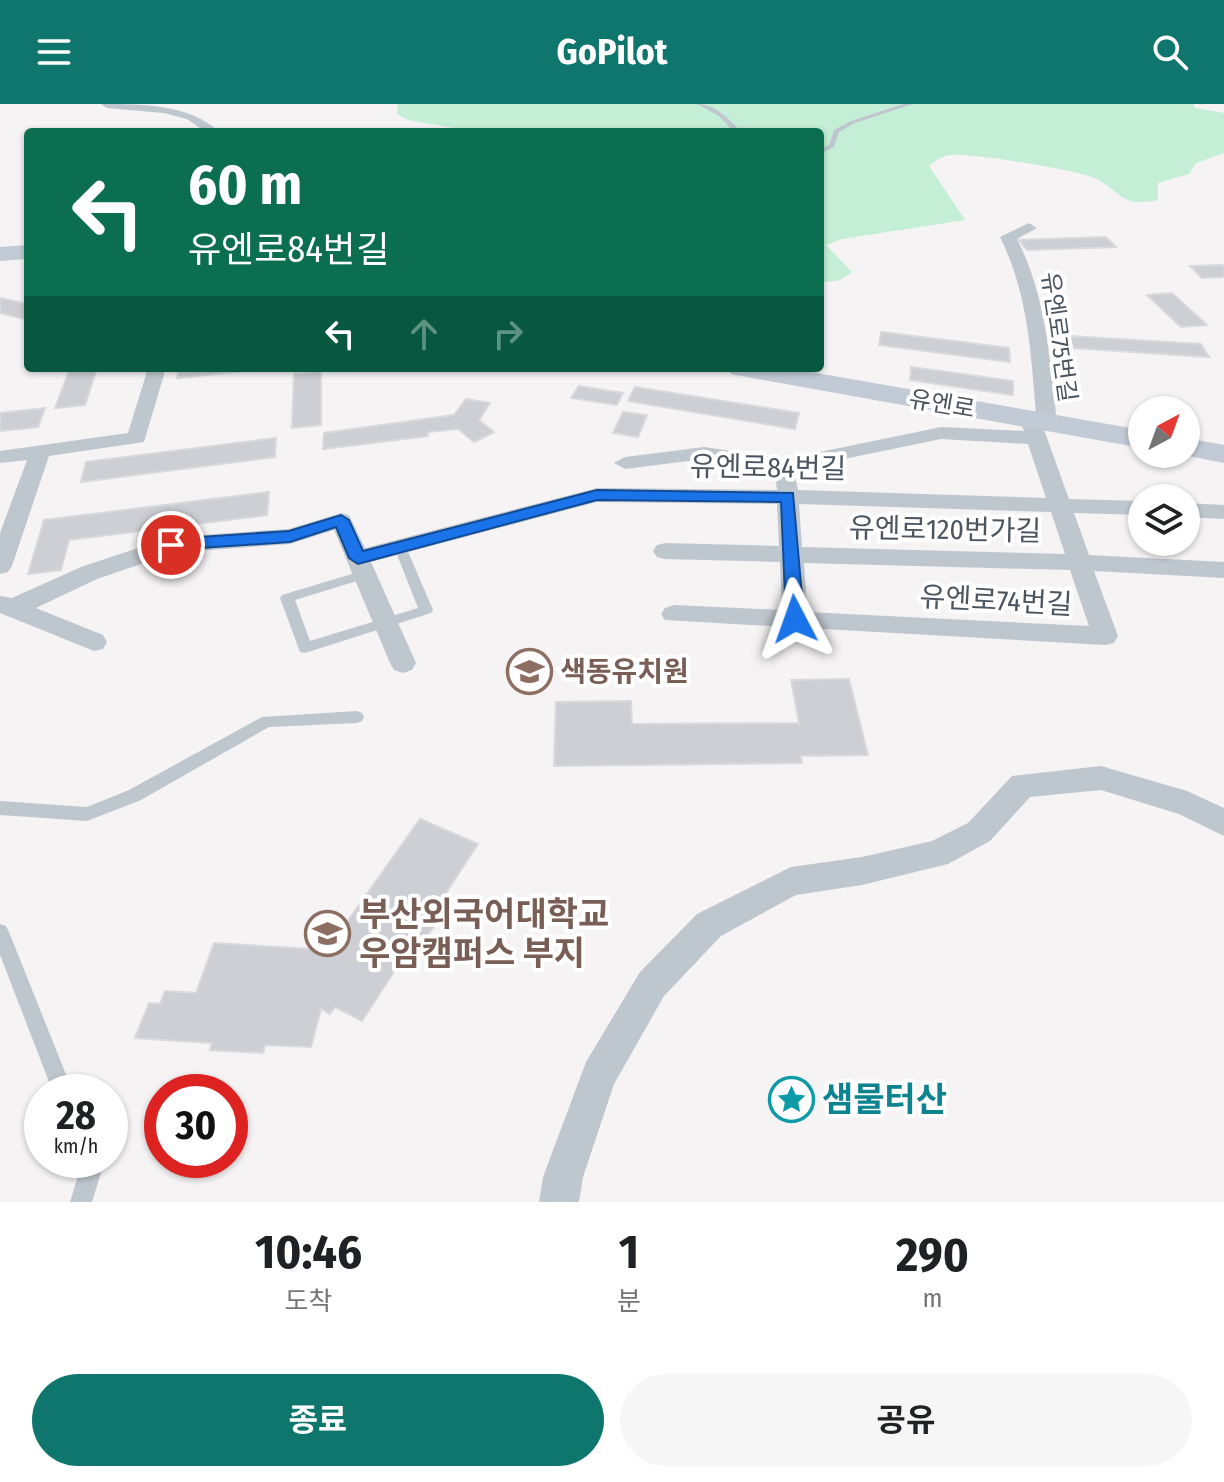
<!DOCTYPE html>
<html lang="ko">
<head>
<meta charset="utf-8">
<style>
  body { margin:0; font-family:"Fira Sans Condensed","Noto Sans KR",sans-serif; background:#f6f6f6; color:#202124; height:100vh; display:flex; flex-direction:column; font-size:30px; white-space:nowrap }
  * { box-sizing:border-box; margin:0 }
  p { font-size:26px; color:#757577 }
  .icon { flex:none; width:44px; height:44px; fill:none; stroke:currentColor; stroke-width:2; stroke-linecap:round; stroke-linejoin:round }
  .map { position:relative; height:1098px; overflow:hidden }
  .drawer { display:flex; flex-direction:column; background:#fff; flex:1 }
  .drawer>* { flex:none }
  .guide { position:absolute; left:24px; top:24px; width:800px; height:244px; border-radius:8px; box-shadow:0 2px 6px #0004; background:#0b6e4f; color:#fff; overflow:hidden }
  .needle { width:52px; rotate:41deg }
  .tools { position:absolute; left:1128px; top:292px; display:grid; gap:16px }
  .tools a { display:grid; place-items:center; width:72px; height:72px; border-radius:50%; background:#fff; box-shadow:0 2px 6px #0004; font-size:40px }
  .speed { position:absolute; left:24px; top:970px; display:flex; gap:16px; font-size:40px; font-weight:700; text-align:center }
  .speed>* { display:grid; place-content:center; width:104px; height:104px; border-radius:50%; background:#fff; box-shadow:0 2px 6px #0004; line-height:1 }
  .speed small { font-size:20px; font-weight:400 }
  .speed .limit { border:12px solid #d22; background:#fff; color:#111 }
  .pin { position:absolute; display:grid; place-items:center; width:68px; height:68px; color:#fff; margin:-34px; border:4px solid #fff; border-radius:50%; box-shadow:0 2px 8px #0007 }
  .me { position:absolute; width:88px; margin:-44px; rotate:356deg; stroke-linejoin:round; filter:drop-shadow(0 0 6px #0008) }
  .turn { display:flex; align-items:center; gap:28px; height:168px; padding:0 32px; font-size:36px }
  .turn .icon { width:104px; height:104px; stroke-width:2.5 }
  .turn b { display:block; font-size:56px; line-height:68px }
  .lanes { display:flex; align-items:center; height:76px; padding:0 32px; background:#0003; justify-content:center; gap:40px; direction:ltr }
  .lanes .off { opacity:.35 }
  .eta { display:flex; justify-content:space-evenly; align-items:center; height:136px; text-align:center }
  .eta b { font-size:48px; font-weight:700; line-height:56px }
  .primary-button { display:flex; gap:16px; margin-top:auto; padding:16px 32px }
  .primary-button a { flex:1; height:92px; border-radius:48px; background:#0f766e; color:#fff; font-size:32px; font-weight:700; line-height:92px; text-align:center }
  .primary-button a+a { background:#f6f6f6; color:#202124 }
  header { display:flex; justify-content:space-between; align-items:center; height:104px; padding:0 32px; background:#0f766e; color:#fff; font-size:36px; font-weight:700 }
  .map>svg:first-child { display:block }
  .green { fill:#c5eed6 }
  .building { fill:#cdcfd5; stroke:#d7d9dd; stroke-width:2 }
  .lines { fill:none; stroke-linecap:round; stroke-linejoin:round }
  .service { fill:#bfc7ce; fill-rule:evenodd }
  .minor { fill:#bfc7ce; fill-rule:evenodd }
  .secondary { fill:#c2cbd5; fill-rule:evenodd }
  .route { fill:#1a73e8; stroke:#114b97; stroke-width:2 }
  .labels { text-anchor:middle; stroke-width:8; stroke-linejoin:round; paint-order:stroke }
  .far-street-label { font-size:24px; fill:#4b555f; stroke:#fff }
  .street-label { font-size:28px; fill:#4b555f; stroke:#fff }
  .education-label { font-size:28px; font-weight:bold; fill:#785e54; stroke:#fff; text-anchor:start }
  .near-education-label { font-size:34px; font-weight:bold; fill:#785e54; stroke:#fff; text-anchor:start }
  .near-culture-label { font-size:34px; font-weight:bold; fill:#0d838f; stroke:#fff; text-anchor:start }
</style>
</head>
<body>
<header><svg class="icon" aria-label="menu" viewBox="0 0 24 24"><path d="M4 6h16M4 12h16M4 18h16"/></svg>GoPilot<svg class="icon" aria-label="search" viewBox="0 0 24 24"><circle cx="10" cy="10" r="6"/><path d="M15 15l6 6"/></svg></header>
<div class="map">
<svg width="1224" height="1098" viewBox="0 0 1224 1098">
  <rect width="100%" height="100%" fill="#f5f3f3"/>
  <path class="green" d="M398,0H1193L1195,4L1224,9V49L1196,59L1189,70L1158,79V96C1120,103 1125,91 1097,75C1081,66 971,49 951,51C943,51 935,57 929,62L965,116L842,135L826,141L852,168L840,176L820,179V28H478L408,16L397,10Z"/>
  <g class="building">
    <path d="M1106,133L1116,143L1027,146L1019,136Z"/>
    <path d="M1224,161V173L1202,174L1190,162Z"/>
    <path d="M1172,189L1207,221L1181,223L1147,191Z"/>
    <path d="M0,194L28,200V216L0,209Z"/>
    <path d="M881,228L1009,244L1010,258L879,241Z"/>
    <path d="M1068,232L1201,240L1209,253L1073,244Z"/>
    <path d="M911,263L1013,277V291L910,276Z"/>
    <path d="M70,264H97L85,301L55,304Z"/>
    <path d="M179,264H274L177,274Z"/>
    <path d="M321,267V321L292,324L294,270Z"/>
    <path d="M579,282L623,289L617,301L571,294Z"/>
    <path d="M635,283L799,309L795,325L628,297Z"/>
    <path d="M466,295L490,299L479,316L494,328L474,338L458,325L428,328V332L323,345L324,329L454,311Z"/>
    <path d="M45,304L38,323L0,327V309Z"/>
    <path d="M623,308L647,311L638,333L613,329Z"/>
    <path d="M276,334L275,353L81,378L86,358Z"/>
    <path d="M269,388L267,411L69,436L61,466L28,470L44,416Z"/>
    <path d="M849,575L868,651L801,652L802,659L554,662L556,598L631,597L632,620L799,619L791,576Z"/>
    <path d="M420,715L478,740L437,803L444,807L418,847L410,843L362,917L335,903L330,910L321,905L311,943L265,941L263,949L210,946L212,939L135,934L149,899L160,900L165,887L196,889L214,839L327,846Z"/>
  </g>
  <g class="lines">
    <g class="service">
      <path d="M697,0C716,0 729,15 741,28H734L719,12Z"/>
      <path d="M903,0H913L855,19L839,28L834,43L820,50V45L829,41L834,26L851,17Z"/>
      <path d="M400,439L406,443L433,506L431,509L305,549L300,548L280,494L282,491L365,466L371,470L370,473L295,496L310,537L418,504L394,443Z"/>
      <path d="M357,607L362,609L364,613L362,617L357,619L269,623L141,696L87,717L0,711V697L87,703L129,686L262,613Z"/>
      <path d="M0,820L6,822L9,828L73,988H53L0,851Z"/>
      <path d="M80,1056H100L103,1062L92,1098H70L81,1062Z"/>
    </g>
    <g class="minor">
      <path d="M101,0C141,0 190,0 219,28H206L187,15L164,9L107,4Z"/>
      <path d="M1029,119L1037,124L1017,135C1046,192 1050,255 1057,318L1054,322L1043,323L1069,395L1142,397V411L1074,409L1089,451L1224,458V474L1094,467L1118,532L1114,539L1105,541L665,516L661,510L665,504L674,501L782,506L780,458L665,455L657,453L653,447L657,441L665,439L779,442L777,400L597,398L371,458L416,559L412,566L403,569L394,566L390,559L334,426L290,440L173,449L97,475L36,504L103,531L107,538L103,545L94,547L0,509V492L12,494L81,463L171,433L289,425L341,409L349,411L365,444L597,384L777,386L776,377L787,370L795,372L798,386L1046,394L1028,340L941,335L786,367L704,355L625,365L614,359L625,353L704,343L786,355L941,323L1024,327L1020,315L1023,311H1036C1031,249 1028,189 1000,133ZM799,400L1051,408L1065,450L802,443ZM804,459L1070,466L1089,522L807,508Z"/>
      <path d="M148,264H166L144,338L49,352L12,462L8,468L0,470V429L27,356L0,359V347L128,329Z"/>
      <path d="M1186,399L1224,401V415L1186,413Z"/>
      <path d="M1101,662L1187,687L1224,704V732L1179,710L1101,686L1030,693L990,737L948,760L862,781L796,791L721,832L664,892L614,980L583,1073L579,1098H539L543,1073L586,958L640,868L697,810L791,763L862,753L932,737L968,719L1012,672Z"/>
    </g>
    <g class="secondary">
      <path d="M28,141V155L0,157V143Z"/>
      <path d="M727,264H788L1142,326V344L741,272L731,270Z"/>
      <path d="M1186,334L1224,341V359L1178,350H1186Z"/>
    </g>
  </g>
  <path class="route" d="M597,386L793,389L804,515L801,519L795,521L786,515L781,398L597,396L358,460L349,454L336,423L290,438L171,446L163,441L171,435L289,427L341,411L349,416L363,447Z"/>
  <defs>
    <symbol id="school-ring" viewBox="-11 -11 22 22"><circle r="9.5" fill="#fff" stroke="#8d6e63" stroke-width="1.5"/><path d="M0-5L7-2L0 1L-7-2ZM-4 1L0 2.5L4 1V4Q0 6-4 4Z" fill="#8d6e63"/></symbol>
    <symbol id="university-ring" viewBox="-11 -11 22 22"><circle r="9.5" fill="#fff" stroke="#8d6e63" stroke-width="1.5"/><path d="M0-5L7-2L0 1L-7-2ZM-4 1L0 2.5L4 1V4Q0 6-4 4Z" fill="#8d6e63"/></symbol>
    <symbol id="sight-ring" viewBox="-11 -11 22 22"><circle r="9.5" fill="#fff" stroke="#0f9aa8" stroke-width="1.5"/><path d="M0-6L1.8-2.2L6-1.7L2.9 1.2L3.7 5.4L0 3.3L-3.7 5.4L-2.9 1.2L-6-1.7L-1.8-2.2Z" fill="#0f9aa8"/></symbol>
  </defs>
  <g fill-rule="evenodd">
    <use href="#school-ring" x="504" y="542" width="51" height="51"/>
    <use href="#university-ring" x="302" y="804" width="51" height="51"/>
    <use href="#sight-ring" x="766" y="970" width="51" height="51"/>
  </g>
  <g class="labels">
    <g class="far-street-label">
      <text transform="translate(1059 233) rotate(82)" y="8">유엔로75번길</text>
      <text transform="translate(942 300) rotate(10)" y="8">유엔로</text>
    </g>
    <g class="street-label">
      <text transform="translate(768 363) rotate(1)" y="10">유엔로84번길</text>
      <text transform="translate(945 425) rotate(1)" y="10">유엔로120번가길</text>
      <text transform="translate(996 496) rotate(3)" y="10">유엔로74번길</text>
    </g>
    <g class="education-label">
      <text x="560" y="577">색동유치원</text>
    </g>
    <g class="near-education-label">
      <text x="359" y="822">부산외국어대학교<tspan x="359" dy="39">우암캠퍼스 부지</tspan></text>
    </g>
    <g class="near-culture-label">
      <text x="822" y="1007">샘물터산</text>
    </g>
  </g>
</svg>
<div class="tools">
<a><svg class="needle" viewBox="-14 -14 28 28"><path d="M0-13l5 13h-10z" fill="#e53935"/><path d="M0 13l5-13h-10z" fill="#757577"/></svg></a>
<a><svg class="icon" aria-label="layers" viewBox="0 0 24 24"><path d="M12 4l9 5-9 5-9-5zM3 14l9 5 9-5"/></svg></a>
</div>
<div class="speed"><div>28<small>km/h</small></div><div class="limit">30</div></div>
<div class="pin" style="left:171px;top:441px;background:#d93025"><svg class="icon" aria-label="arrive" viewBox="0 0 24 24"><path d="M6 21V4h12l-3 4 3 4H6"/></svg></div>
<svg class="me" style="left:795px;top:515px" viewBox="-20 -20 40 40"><path d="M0-17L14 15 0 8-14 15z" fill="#1a73e8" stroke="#fff" stroke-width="4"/></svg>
<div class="guide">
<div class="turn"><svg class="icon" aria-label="left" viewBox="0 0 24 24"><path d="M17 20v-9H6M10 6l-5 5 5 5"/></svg><div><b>60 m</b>유엔로84번길</div></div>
<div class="lanes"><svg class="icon" aria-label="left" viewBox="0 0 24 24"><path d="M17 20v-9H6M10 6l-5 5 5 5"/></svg><svg class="icon off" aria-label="ahead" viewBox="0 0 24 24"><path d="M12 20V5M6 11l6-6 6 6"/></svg><svg class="icon off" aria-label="right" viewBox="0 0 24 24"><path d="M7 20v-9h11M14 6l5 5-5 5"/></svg></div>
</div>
</div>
<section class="drawer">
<div class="eta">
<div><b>10:46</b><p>도착</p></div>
<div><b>1</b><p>분</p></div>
<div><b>290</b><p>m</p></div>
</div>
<div class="primary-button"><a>종료</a><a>공유</a></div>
</section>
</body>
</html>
